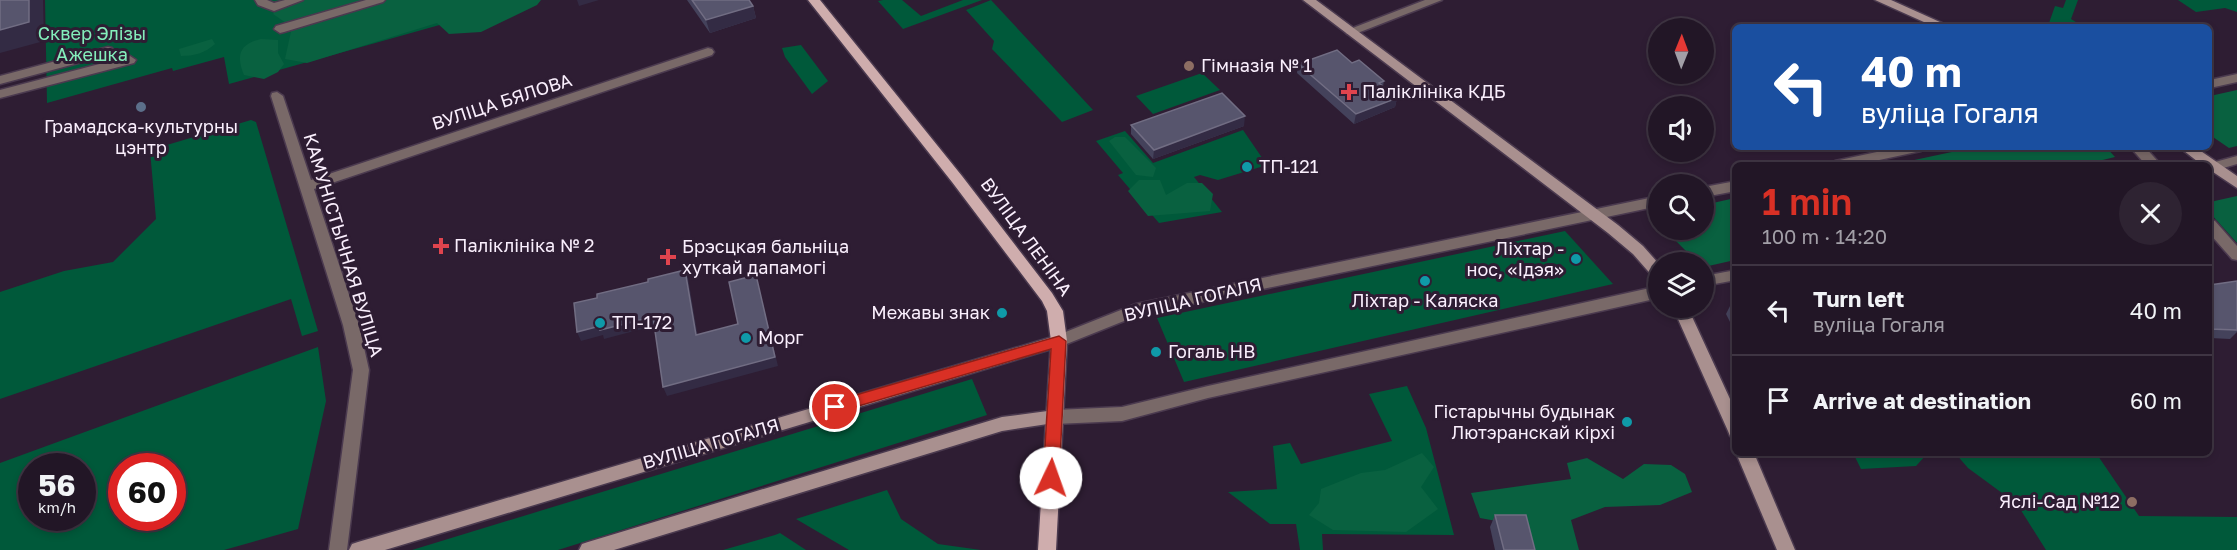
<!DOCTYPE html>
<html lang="en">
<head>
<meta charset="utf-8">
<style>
  body { margin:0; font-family:"Golos Text",sans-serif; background:#2e2332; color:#f1f3f6; height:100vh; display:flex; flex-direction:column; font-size:22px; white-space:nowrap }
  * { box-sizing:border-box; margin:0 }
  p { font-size:20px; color:#a29fa7 }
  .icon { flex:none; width:33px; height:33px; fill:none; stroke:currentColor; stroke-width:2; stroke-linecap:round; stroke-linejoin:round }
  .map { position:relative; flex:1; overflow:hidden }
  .sheet { position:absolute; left:1732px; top:162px; width:480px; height:294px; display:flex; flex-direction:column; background:#221626; border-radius:9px; box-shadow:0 3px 9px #0003,0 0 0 2px #3f3543 }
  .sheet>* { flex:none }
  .guide { position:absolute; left:1732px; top:24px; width:480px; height:126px; border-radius:9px; box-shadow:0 3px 9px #0003,0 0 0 2px #3f3543; background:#1a4fa0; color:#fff; overflow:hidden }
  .needle { width:39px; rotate:1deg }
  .fabs { position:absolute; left:1648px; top:18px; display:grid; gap:12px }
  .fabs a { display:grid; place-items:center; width:66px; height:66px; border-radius:50%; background:#221626; box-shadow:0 3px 9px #0003,0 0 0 2px #3f3543; font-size:30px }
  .speed { position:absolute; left:18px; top:453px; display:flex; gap:12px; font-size:30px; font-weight:700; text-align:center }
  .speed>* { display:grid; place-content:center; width:78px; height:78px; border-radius:50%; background:#221626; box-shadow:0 3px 9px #0003,0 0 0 2px #3f3543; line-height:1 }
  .speed small { font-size:15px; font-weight:400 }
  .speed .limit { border:9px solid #d22; background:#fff; color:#111 }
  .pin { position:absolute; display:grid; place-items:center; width:51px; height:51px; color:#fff; margin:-26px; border:3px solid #fff; border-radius:50%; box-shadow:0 2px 6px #0007 }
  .me { position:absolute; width:66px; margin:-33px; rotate:3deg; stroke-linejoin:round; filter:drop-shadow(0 0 4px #0008) }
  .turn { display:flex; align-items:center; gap:21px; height:126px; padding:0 30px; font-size:27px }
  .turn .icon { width:78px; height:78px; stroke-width:2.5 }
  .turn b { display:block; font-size:42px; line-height:51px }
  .round { display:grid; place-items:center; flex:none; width:63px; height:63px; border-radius:32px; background:#2e2332 }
  .summary { display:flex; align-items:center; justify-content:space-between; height:102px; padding:0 30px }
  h1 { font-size:36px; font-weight:600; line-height:45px; color:#d93025 }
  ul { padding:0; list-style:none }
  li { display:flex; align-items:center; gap:18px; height:90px; padding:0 30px; border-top:2px solid #3f3543 }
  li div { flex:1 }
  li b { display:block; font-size:22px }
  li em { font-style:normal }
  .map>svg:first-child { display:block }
  .green { fill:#00593a; fill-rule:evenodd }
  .forest { fill:#096140 }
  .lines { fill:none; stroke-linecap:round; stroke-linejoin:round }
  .pedestrian-casing { stroke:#4b3a4f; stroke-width:3 }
  .minor-casing { stroke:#4b3a4f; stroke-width:3 }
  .tertiary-casing { stroke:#4b3a4f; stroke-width:3 }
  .secondary-casing { stroke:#4b3a4f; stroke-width:3 }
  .primary-casing { stroke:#4b3a4f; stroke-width:3 }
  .pedestrian { fill:#796968; fill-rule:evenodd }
  .minor { fill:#796968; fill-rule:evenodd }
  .tertiary { fill:#796968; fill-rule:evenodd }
  .secondary { fill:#a9908f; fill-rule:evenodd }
  .primary { fill:#cfadad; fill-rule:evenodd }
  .wall { fill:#44425b }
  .shaded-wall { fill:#332b44 }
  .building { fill:#57556d; stroke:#716d83; stroke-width:1.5 }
  .route { fill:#d93025; stroke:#8d1f18; stroke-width:1.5 }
  .education-dot { fill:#8d6e63; stroke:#2e1d33; stroke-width:2 }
  .health-dot { fill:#e0444e; stroke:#2e1d33; stroke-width:2 }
  .service-dot { fill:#5c6f8a; stroke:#2e1d33; stroke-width:2 }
  .culture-dot { fill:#0f9aa8; stroke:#2e1d33; stroke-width:2 }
  .labels { text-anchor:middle; stroke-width:6; stroke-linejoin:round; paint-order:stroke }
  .park-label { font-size:18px; fill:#84eebb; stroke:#2e1d33 }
  .poi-label { font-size:18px; fill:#faeffd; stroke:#2e1d33; text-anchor:start }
  .street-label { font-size:18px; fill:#faeffd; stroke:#2e1d33 }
</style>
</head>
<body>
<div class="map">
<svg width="2237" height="550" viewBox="0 0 2237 550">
  <rect width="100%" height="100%" fill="#2e1d33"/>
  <g class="green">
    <path d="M45,0H529L229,84L224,57L173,71L172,68L47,103Z"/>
    <path d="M883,0H902L921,16L963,0H982L903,29L878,1Z"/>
    <path d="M991,0L1093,110L1062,122L992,49L994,41L966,10Z"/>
    <path d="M2066,0H2078L2071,19L2084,27H2058L2049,23L2055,6L2063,8Z"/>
    <path d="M2178,0H2237V12L2225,8L2196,12Z"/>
    <path d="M801,45L828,81L812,94L785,57L782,48Z"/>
    <path d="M1202,73L1220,90L1153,114L1136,96Z"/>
    <path d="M251,120L256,122L318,331L302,336L291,299L0,399V292L64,271L113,262L156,219L150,150Z"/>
    <path d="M1243,130L1267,165L1218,180L1200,175L1194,177L1222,212L1159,223L1118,175L1123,173L1096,141L1125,131L1153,163Z"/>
    <path d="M1565,231L1613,284L1184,382L1157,318Z"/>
    <path d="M318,347L326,401L298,529L224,550H0V463ZM82,466V518H32V466ZM172,466V518H122V466Z"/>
    <path d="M972,379L987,415L558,550H412Z"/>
    <path d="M1407,386L1426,428L1454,535L1322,534L1323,550H1300L1296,524H1270L1228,492L1277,489L1273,446L1290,443L1301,464L1392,441L1369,394Z"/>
    <path d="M1853,453H1926V455L1916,466L1861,469Z"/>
    <path d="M1955,453H2096L2139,516L2237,517V550H2046L2017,504L1968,468Z"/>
    <path d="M887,490L901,519L938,544L981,550H849L796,519Z"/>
    <path d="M780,533L806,550H723L775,535Z"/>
  </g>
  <g class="forest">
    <path d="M283,0H541L537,5L481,32L449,34L437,23L307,63L285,59L292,27L273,14Z"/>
    <path d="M212,39L215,44C205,53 194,56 181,56L179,49Z"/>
    <path d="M261,39L278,40V53L284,64L278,72L264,79L244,75C236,56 239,44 261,39Z"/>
    <path d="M2237,90V146L2229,148L2210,135V96Z"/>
    <path d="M1115,137H1125L1156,168L1153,177L1136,175L1109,141Z"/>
    <path d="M1975,147H2106L2115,157L2082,165H1891Z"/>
    <path d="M1139,180H1160L1166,195L1187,183H1202L1213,194L1210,211L1148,216L1128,191Z"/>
    <path d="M2237,196V243L2210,213V202Z"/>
    <path d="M1735,198V260L1704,267V262H1697L1665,230H1704V205Z"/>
    <path d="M1422,453L1434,467L1421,487L1438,509L1406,532L1333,530L1309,515L1319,503L1321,489L1361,473L1385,470Z"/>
    <path d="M1587,458L1623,479L1644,464L1671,465L1685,474L1692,492L1660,505L1605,507L1571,520L1579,550H1531L1524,526L1480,518L1471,493L1571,479L1567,463Z"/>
  </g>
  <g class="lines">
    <defs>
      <g id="pedestrian">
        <path d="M255,0H267L274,3L285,0H303L274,11L258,5Z"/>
        <path d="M366,0H385L383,2L284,32L280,33L274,29L276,26Z"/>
        <path d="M108,47L112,48L114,51L112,54L0,84V76Z"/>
        <path d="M130,56L136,60L134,63L0,98V90Z"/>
      </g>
      <g id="minor">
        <path d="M1425,0H1442L1355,34H1347L1345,31Z"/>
        <path d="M708,48L712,49L714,52L712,55L314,189L359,325L369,370L347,550H329L353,370L343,325L271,96L272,93L277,92L283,96L311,180Z"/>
        <path d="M2130,147H2145L2161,165H2146Z"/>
        <path d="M2210,220L2215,221L2237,246V260L2232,259L2210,234Z"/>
      </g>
      <g id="tertiary">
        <path d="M2237,74V82L2210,88V80Z"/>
        <path d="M1900,147H1928L1921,151L1856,165H1828L1835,161Z"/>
        <path d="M2237,156V164L2210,172V165H2204Z"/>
        <path d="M1736,181V191L1704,197V187Z"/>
        <path d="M1659,196V206L1139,315L1059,347L1053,345L1051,341L1053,337L1136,304Z"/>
        <path d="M1736,270V280L1704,286V276Z"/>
        <path d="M1659,286V298L1208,398L1122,421L1055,424L1049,422L1047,417L1049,412L1055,410L1122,407L1208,386Z"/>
      </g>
      <g id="secondary">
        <path d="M1303,0H1316L1618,225L1643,246L1659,264V279L1654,278L1633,254L1608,233Z"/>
        <path d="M1875,0H1891L1951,27H1935Z"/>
        <path d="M2179,147H2195L2237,176V188L2210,170V165H2202Z"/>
        <path d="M1673,308H1688L1736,412V438L1730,436L1728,431Z"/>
        <path d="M1059,335L1065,337L1067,341L1065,345L385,550H349L352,544L358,542Z"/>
        <path d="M1055,410L1061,412L1063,417L1061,422L1002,431L614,550H579L582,544L588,542L1002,417Z"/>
        <path d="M1736,453H1754L1795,550H1777Z"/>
      </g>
      <path id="primary" d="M808,0H820L962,176L1052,293L1063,311L1067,341L1056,550H1038L1051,341L1047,311L1042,301L952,182Z"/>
    </defs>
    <use href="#pedestrian" class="pedestrian-casing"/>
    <use href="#minor" class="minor-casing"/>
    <use href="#tertiary" class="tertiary-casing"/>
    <use href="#secondary" class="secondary-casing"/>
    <use href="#primary" class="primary-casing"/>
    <use href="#pedestrian" class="pedestrian"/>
    <use href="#minor" class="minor"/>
    <use href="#tertiary" class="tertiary"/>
    <use href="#secondary" class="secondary"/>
    <use href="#primary" class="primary"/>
  </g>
  <g class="wall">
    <path d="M687,0H749L753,6L756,18L710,33Z"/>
    <path d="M1352,63L1384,81L1383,86L1397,98L1395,107L1354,124L1297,73L1298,64Z"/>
    <path d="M1131,125L1244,126L1153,159L1131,134Z"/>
    <path d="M2237,281V332L2230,339L2210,338V285Z"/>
    <path d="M1736,303V334L1726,314L1731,304Z"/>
    <path d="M1495,515L1535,550H1495L1490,527Z"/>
  </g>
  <g class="shaded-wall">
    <path d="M29,0H43L44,41L0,53V30Z"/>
    <path d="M577,0H599L579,6Z"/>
    <path d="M753,6L756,18L710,33L706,20Z"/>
    <path d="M1397,98L1395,107L1354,124L1356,114Z"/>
    <path d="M1245,116L1244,126L1153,159L1154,150Z"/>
    <path d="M685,270L688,278L699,343L696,335Z"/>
    <path d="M756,275L778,366L667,396L663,387L775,357Z"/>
    <path d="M653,317L657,325L604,339L603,335L581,341L577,332L600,326Z"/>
  </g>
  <g class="building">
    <path d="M0,0H29V22L0,30Z"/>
    <path d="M692,0H749L753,6L706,20Z"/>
    <path d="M1337,50L1352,63L1359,60L1384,81L1379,83L1397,98L1356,114L1298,64Z"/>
    <path d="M1222,93L1245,116L1154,150L1131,125Z"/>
    <path d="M685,270L696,335L738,324L729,282L756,275L775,357L663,387L653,317L600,330V326L577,332L574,303L597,298V294L648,282V279Z"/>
    <path d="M2237,281V330L2210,329V285Z"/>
    <path d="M1736,303V314L1731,304Z"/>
    <path d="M1495,515H1526L1535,550H1504Z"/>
  </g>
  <path class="route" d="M1059,336L1066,341L1059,478L1057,483L1051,485L1045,483L1043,478L1051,349L835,413L830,411L828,407L830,402L835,401Z"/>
  <g class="education-dot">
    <circle cx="1189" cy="66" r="6"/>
    <circle cx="2132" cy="502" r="6"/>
  </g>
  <g class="health-dot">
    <path d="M1346 83h6v6h6v6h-6v6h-6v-6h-6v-6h6z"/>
    <path d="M438 237h6v6h6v6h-6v6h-6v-6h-6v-6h6z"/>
    <path d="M665 248h6v6h6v6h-6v6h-6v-6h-6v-6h6z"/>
  </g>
  <circle class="service-dot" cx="141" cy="107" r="6"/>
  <g class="culture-dot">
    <circle cx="1247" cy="167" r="6"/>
    <circle cx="1576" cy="259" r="6"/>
    <circle cx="1425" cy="281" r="6"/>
    <circle cx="1002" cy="313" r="6"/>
    <circle cx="600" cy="323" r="6"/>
    <circle cx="746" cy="338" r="6"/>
    <circle cx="1156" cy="352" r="6"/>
    <circle cx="1627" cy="422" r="6"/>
  </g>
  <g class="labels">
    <g class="park-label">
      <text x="92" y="40">Сквер Элізы<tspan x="92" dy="21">Ажешка</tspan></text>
    </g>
    <g class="poi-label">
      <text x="1201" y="72">Гімназія № 1</text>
      <text x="1362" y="98">Паліклініка КДБ</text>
      <text x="141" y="133" text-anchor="middle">Грамадска-культурны<tspan x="141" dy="21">цэнтр</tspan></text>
      <text x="1259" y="173">ТП-121</text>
      <text x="454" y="252">Паліклініка № 2</text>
      <text x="682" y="253">Брэсцкая бальніца<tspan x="682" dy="21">хуткай дапамогі</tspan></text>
      <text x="1564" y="255" text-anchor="end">Ліхтар -<tspan x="1564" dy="21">нос, «Ідэя»</tspan></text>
      <text x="1425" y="307" text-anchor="middle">Ліхтар - Каляска</text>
      <text x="990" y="319" text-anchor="end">Межавы знак</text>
      <text x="612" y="329">ТП-172</text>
      <text x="758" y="344">Морг</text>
      <text x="1168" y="358">Гогаль НВ</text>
      <text x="1615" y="418" text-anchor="end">Гістарычны будынак<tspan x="1615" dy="21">Лютэранскай кірхі</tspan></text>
      <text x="2120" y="508" text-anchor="end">Яслі-Сад №12</text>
    </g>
    <g class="street-label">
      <text transform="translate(502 102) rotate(-18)" y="6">ВУЛІЦА БЯЛОВА</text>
      <text transform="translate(1026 237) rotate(54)" y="6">ВУЛІЦА ЛЕНІНА</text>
      <text transform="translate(343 245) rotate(73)" y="6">КАМУНІСТЫЧНАЯ ВУЛІЦА</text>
      <text transform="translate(1193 300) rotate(-13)" y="6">ВУЛІЦА ГОГАЛЯ</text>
      <text transform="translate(711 444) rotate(-16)" y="6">ВУЛІЦА ГОГАЛЯ</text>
    </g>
  </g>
</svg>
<div class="fabs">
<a><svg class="needle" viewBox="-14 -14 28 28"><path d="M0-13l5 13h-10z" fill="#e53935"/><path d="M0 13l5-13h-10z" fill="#a29fa7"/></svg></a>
<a><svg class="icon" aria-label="sound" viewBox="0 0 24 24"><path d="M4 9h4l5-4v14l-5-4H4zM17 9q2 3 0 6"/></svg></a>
<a><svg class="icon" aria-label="search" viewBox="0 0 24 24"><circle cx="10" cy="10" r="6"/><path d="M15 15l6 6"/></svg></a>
<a><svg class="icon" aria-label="layers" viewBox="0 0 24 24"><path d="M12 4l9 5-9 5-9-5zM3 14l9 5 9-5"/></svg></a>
</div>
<div class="speed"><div>56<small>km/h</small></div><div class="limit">60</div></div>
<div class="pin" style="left:835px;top:407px;background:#d93025"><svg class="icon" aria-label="arrive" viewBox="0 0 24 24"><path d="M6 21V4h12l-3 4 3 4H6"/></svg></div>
<svg class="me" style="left:1051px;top:478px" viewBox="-20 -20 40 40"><circle r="19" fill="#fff"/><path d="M0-13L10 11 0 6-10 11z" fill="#d93025"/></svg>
<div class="guide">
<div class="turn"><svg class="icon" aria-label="left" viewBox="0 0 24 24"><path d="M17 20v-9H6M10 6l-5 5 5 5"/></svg><div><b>40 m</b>вуліца Гогаля</div></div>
</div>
<section class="sheet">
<div class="summary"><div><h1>1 min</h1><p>100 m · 14:20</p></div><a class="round"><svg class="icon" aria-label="close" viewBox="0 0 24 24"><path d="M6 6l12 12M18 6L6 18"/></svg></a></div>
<ul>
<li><svg class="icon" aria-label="left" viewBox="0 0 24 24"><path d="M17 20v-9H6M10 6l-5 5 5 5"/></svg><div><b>Turn left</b><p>вуліца Гогаля</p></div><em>40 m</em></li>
<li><svg class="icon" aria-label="arrive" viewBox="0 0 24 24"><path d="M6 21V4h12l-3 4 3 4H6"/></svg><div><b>Arrive at destination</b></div><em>60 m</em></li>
</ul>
</section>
</div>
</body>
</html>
